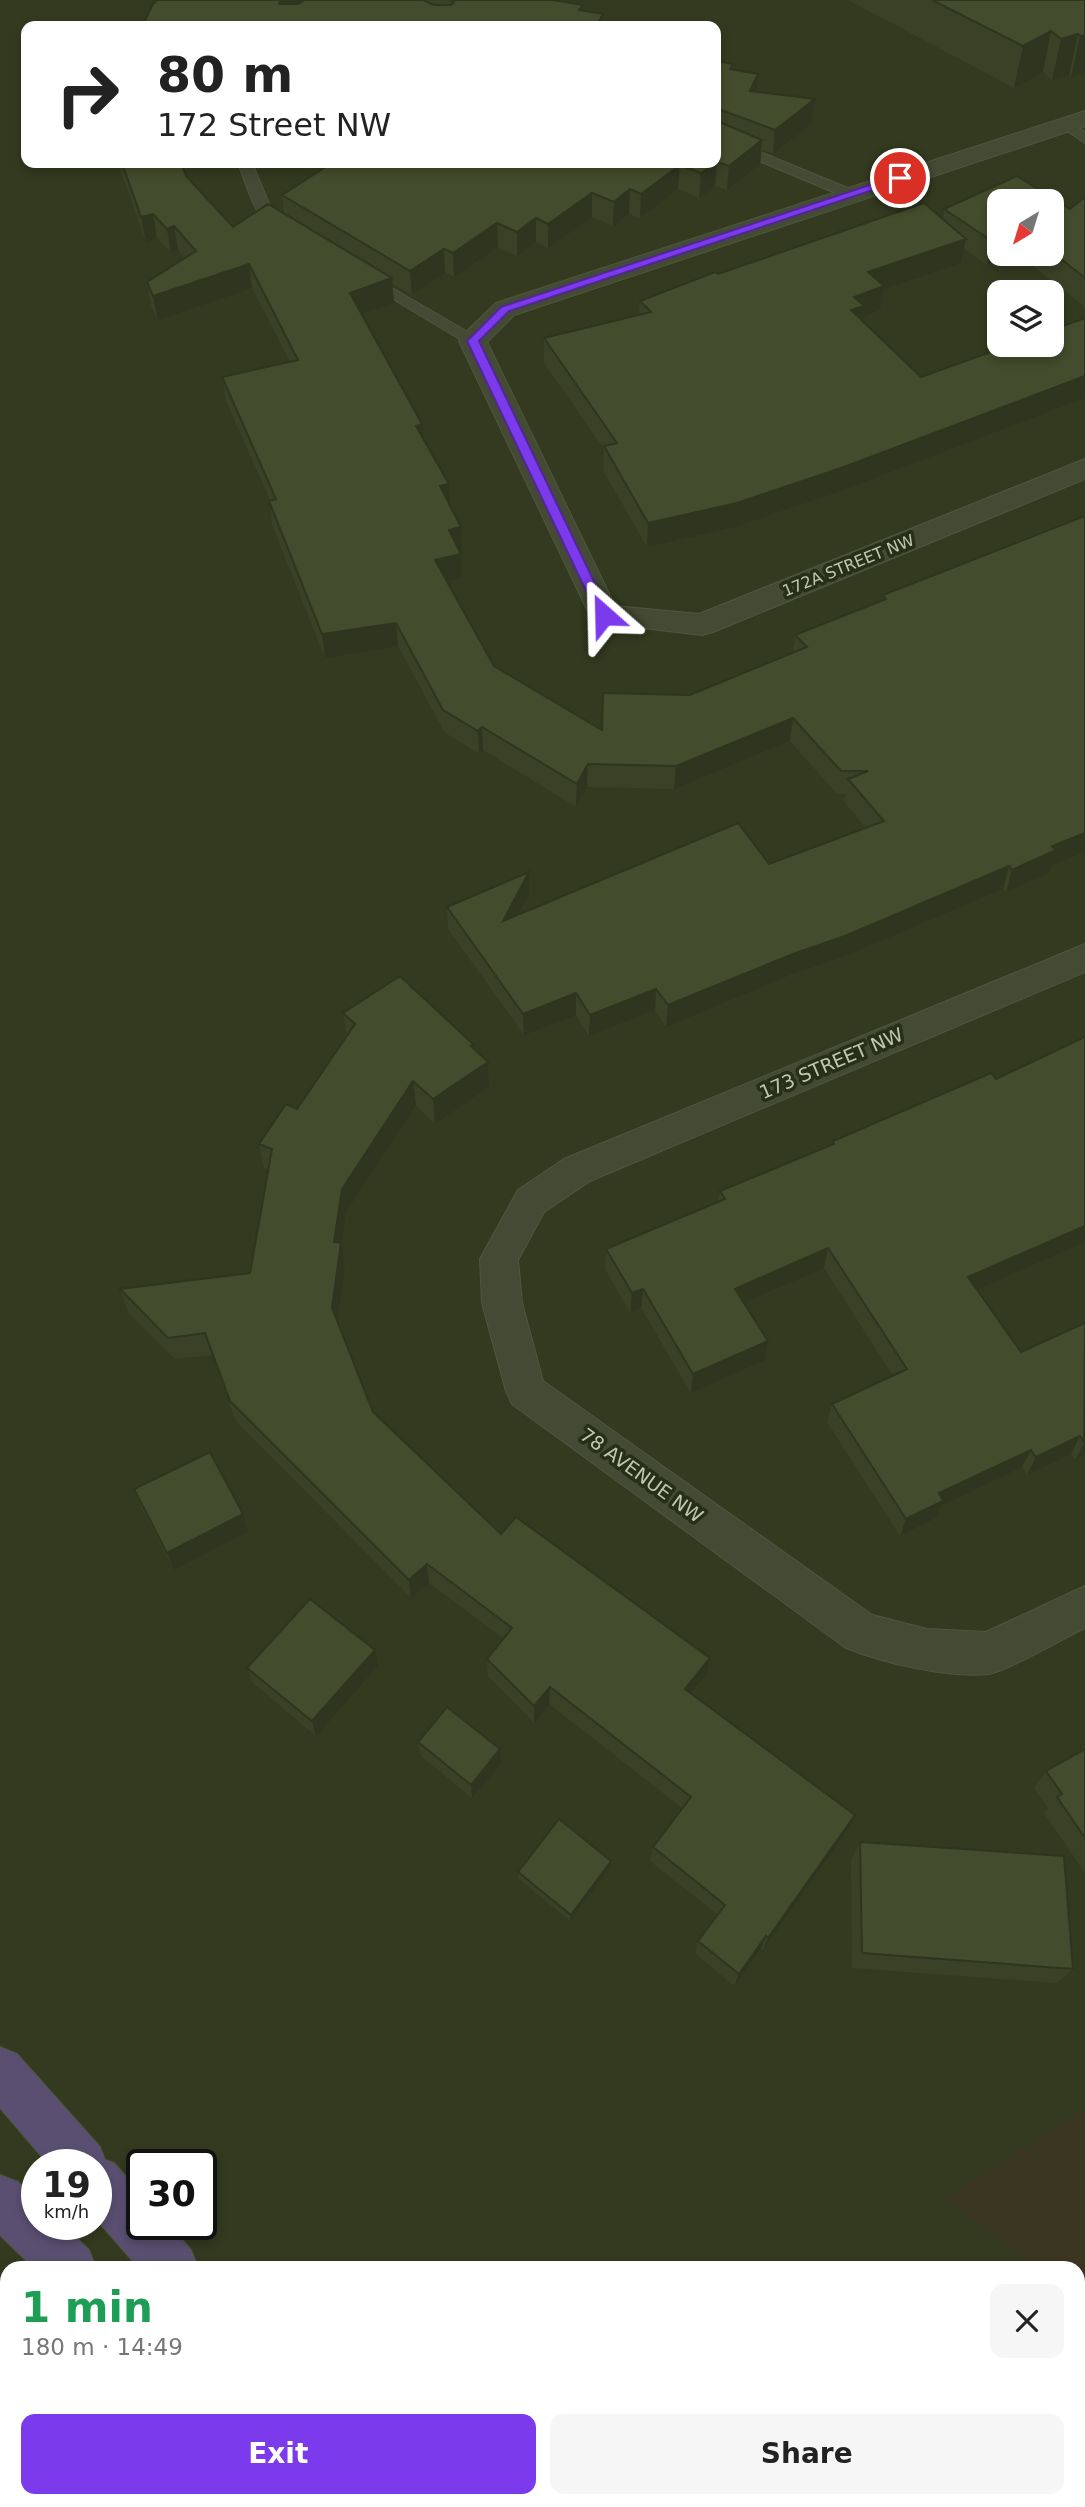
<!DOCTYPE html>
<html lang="en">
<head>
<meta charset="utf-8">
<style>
  body { margin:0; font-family:"DejaVu Sans",sans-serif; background:#f6f6f6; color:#222; height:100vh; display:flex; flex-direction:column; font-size:26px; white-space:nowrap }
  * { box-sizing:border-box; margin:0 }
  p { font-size:23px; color:#767676 }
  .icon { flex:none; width:38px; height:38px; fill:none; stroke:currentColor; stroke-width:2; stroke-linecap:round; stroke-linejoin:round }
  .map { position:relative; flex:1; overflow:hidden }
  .panel { position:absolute; left:0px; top:2261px; width:1085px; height:247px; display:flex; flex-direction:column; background:#fff; border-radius:21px 21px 0 0; box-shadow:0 4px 10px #0003 }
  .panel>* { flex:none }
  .banner { position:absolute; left:21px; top:21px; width:700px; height:147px; border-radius:14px; box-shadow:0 4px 10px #0003; background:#fff; color:#222; overflow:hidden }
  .needle { width:46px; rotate:218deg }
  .fabs { position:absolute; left:987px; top:189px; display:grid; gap:14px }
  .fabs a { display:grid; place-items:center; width:77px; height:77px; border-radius:14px; background:#fff; box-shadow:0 4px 10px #0003; font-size:35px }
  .speed { position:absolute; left:21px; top:2149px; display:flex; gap:14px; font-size:35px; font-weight:700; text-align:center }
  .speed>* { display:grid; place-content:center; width:91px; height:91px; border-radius:50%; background:#fff; box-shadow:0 4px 10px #0003; line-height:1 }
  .speed small { font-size:18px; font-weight:400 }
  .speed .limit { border:4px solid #111; border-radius:10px; background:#fff; color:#111 }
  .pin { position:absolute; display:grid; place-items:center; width:60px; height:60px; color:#fff; margin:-30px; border:4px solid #fff; border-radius:50%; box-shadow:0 2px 7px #0007 }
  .me { position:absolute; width:77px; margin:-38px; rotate:335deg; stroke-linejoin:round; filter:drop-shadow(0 0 5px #0008) }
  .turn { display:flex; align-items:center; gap:24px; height:147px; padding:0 21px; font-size:32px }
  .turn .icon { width:91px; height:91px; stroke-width:2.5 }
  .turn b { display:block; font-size:49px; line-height:60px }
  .round { display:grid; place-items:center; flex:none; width:74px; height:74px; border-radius:14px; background:#f6f6f6 }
  .head { display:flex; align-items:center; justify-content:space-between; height:119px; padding:0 21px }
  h1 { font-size:42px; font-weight:700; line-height:52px; color:#1e9e55 }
  .cta { display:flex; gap:14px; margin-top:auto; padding:14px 21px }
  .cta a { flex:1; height:80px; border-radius:14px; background:#7c3aed; color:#fff; font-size:28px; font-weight:700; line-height:80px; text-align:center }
  .cta a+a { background:#f6f6f6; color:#222 }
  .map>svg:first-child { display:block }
  .green { fill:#3b3621 }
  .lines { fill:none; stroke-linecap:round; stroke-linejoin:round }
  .service-casing { stroke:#4f573f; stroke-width:2 }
  .minor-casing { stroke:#4f573f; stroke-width:2 }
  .motorway-casing { stroke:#4e553d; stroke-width:2 }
  .service { fill:#444a33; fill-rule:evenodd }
  .minor { fill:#444a33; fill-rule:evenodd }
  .motorway { fill:#5a4f71; fill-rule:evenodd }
  .wall { fill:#3a4126; fill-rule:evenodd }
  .shaded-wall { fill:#2f351f }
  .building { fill:#434c2c; stroke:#2f351f; stroke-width:2 }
  .route { fill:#7c3aed; stroke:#51269a; stroke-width:2 }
  .labels { text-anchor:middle; stroke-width:7; stroke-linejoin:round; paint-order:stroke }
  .far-street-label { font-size:16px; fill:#bfc7ad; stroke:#282f18 }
  .street-label { font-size:19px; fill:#bfc7ad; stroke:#282f18 }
</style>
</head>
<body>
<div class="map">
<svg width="1085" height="2507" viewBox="0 0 1085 2507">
  <rect width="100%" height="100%" fill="#333a1f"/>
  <path class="green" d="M1085,2110V2306L1078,2301V2268H1036L946,2198Z"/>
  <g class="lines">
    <defs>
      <g id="service">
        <path d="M1066,120L1085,132V143L1061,127V121Z"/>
        <path d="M716,134L855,191L857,194L855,197H845L716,143Z"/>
        <path d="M238,163H252L274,216L286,223V229C257,234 247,183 238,163Z"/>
        <path d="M368,274L478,338L480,341L478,344H468L363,281L361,278Z"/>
      </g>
      <g id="minor">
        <path d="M1085,111V126L514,315L487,342L615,606L699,614L1085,459V479L713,632L702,635L593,622L459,341L463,335L496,303Z"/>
        <path d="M1085,944V972L590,1181L544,1212L518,1260L522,1303L543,1381L872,1615L927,1629L986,1632L1085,1586V1628C1064,1638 1008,1671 988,1674C946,1678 884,1663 846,1648L512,1404L506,1391L482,1303L480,1259L518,1190L564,1159Z"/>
      </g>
      <g id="motorway">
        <path d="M0,2047L17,2054L100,2147L105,2160L114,2163L142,2195V2224H168L191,2250L198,2268H139L96,2219V2165H49L0,2108Z"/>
        <path d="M0,2175L18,2182L37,2200V2224H62L89,2250L96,2268H34L0,2235Z"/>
        <path d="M285,2501H343L346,2507H288Z"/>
        <path d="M350,2501H406L409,2507H353Z"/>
      </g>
    </defs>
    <use href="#service" class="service-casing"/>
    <use href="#minor" class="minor-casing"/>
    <use href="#motorway" class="motorway-casing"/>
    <use href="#service" class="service"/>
    <use href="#minor" class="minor"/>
    <use href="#motorway" class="motorway"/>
  </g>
  <g class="wall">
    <path d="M157,0H553L583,11L603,14V24Z"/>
    <path d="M848,0H1085V73L1071,77L1069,75L1052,80L1043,72L1014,88Z"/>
    <path d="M716,61L733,64L732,70L758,74L757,92L812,123L773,154L762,150L760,164L727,190L715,186L699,198L678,189L640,218L629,214L613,226L592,217L548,248L536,242L517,256L498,247L454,277L445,273L412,295L392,284L394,303L361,314L423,438L450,505L462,551L460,552L461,554L462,578L447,581L494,666L602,730L793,653L795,635L882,600L883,595L1085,516V852L1051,866L1049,873L1006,892L1003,889L840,958L790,975L666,1027L655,1010L589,1036L576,1015L524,1035L448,929L447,907L529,894L519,914L769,864L866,828L844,802L846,794H837L790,741L674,789L587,787L576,807L483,750L479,754L445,733L398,646L325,658L272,525L270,500L226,401L222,377L290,362L252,288L158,320L151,306L147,282L184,258L178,250L171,253L157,238L146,242L118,163H181L186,176L233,227L284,214L282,195Z"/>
    <path d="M1017,176L1070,209L1085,197V307L1018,254L987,265L964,249L961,263L884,289L880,310L863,317L862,321L921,377L1010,345H1052V330L1085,318V398L841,491L735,527L647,547L603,470L604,449L544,363V338L639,315L640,301L715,272L718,274L924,203L943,219L944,209ZM999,201H1052V254H999Z"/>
    <path d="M343,1013L474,1045V1049L488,1062L489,1087L435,1124L416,1105L346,1212L341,1243L345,1266L337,1321L373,1412L501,1534L706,1675L692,1694L848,1829L763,1950L761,1948L734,1986L695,1953L698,1941L718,1915L650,1861L653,1847L682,1808L549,1704L534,1723L488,1676L487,1659L504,1639L429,1583L411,1598L236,1421L212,1355L175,1359L128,1312L120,1289L250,1273L268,1170L264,1168L259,1144L297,1109L347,1037Z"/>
    <path d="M1085,1037V1242L977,1290L1021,1352L1085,1323V1455L1075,1460L1071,1454L1027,1475L1022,1467L941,1506L936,1518L900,1536L827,1422L832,1404L893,1376L824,1268L744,1303L765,1360L691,1393L641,1308L630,1313L605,1269L606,1249L718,1201L720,1191L832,1144L833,1141L996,1079Z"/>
    <path d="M134,1489L243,1514L248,1532L174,1570L141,1507Z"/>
    <path d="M378,1666L316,1736L253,1683L247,1668Z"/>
    <path d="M418,1742L500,1749L501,1764L472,1798L421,1756Z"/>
    <path d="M1085,1749V1873L1044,1813L1048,1808L1034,1788L1046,1771Z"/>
    <path d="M860,1842L1073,1969L1057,1983L852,1968L851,1860Z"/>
    <path d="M610,1868L570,1921L518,1878V1872Z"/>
  </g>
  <g class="shaded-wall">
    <path d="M280,0H322L282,26L279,4Z"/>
    <path d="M603,14V26L598,23Z"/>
    <path d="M1051,31L1043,72L1014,88L1023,46Z"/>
    <path d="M1078,34L1069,75L1052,80L1061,39Z"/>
    <path d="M1085,35V73L1071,77L1080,36Z"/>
    <path d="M758,74L756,98L750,91Z"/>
    <path d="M815,99L812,123L773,154L775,130Z"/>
    <path d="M762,140L760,164L727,190L729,166Z"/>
    <path d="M717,161L715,186L699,198L701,173Z"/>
    <path d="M680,165L678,189L640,218L641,194Z"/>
    <path d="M630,189L629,214L613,226L614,202Z"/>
    <path d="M592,193V217L548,248V224Z"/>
    <path d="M153,214L157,238L146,242L141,217Z"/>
    <path d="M536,218V242L517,256V232Z"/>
    <path d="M497,223L498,247L454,277L453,253Z"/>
    <path d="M174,226L178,250L171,253L167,229Z"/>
    <path d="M966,239L961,263L884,289L880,310L863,317L861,330L848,334L854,297L868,272Z"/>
    <path d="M999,239V254H1018L987,265L992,241Z"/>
    <path d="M444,249L445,273L412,295L410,271Z"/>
    <path d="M249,264L252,288L158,320L153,296Z"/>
    <path d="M392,278L394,303L352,317L350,293Z"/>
    <path d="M1085,376V398L841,491L735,527L647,547L648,523Z"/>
    <path d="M422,424L424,448L416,426Z"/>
    <path d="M449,484L450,508L440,486Z"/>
    <path d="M461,527L462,551L450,554L449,530Z"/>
    <path d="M461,554L462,578L436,584L435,560Z"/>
    <path d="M396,623L398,646L325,658L322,634Z"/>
    <path d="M793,718L790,741L674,789L676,766Z"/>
    <path d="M482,727L483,750L479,754L478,731Z"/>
    <path d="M588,764L587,787L576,807L577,784Z"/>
    <path d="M1085,833V852L1051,866L1049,873L1006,892L1012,870L1052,846Z"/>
    <path d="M1009,866L1003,889L840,958L790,975L666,1027L668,1005Z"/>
    <path d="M529,872V894L503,943V921Z"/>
    <path d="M656,989L655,1010L589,1036L590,1015Z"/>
    <path d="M576,993V1015L524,1035L523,1014Z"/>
    <path d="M488,1062L489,1087L435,1124L433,1099Z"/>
    <path d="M413,1081L416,1105L346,1212L338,1265L334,1242L342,1189Z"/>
    <path d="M1085,1226V1242L961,1297L968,1277Z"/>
    <path d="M341,1243L345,1266L336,1330L332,1308Z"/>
    <path d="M828,1248L824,1268L732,1308L735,1289Z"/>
    <path d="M643,1289L641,1308L630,1313L632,1293Z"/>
    <path d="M768,1341L765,1360L691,1393L693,1374Z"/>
    <path d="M1080,1436L1071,1454L1027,1475L1036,1457Z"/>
    <path d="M1085,1442V1455L1075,1460Z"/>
    <path d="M1031,1450L1022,1467L941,1506L936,1518L900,1536L906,1519L939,1493Z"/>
    <path d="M243,1514L248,1532L174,1570L167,1553Z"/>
    <path d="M427,1564L429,1583L411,1598L409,1580Z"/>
    <path d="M375,1650L378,1666L316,1736L312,1721Z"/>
    <path d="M710,1658L706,1675L682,1705L685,1689Z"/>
    <path d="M550,1687L549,1704L534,1723V1706Z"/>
    <path d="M500,1749L501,1764L472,1798L471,1785Z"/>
    <path d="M855,1815L848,1829L763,1950L768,1938Z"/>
    <path d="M611,1861L610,1868L570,1921L571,1915Z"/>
    <path d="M766,1936L761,1948L734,1986L739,1974Z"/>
  </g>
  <g class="building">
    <path d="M157,0H280L279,4H298L305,0H423L434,5H451L454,2L450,0H553L583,5L579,10L603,14L598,23L615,26H142L153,4Z"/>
    <path d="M932,0H1085V35L1080,36L1078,34L1061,39L1051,31L1023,46Z"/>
    <path d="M716,61L733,64L730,69L758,74L750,91L815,99L775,130L716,108L717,121L762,140L729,166L716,162Z"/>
    <path d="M122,163H181L186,176L233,227L268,204L392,278L350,293L422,424L416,426L449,484L440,486L461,527L449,530L461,554L435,560L494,666L602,730L603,693L690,695L807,647L795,635L886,599L883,595L1085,516V833L1052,846L1056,850L1012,870L1009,866L845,936L793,954L668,1005L656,989L590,1015L576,993L523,1014L447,907L529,872L503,921L738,823L769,864L884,821L848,779L868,771H841L793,718L676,766L588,764L577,784L482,727L478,731L443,710L396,623L322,634L269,501L276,499L222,377L298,360L249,264L153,296L147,282L196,251L174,226L167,229L153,214L141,217Z"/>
    <path d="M332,163H715L701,173L680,165L641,194L630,189L614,202L592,193L548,224L536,218L517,232L497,223L453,253L444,249L410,271L282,195Z"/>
    <path d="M1017,176L1070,209L1085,197V278L1052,252V201H999V239L992,241L944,209Z"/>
    <path d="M924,203L966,239L868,272L884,286L854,297L864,306L851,310L921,377L1010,345H1052V330L1085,318V376L844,467L737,503L648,523L604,446L617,443L544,338L651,312L640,301L715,272L718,274Z"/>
    <path d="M400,976L474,1045L471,1046L488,1062L433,1099L413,1081L342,1189L334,1242L341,1243L332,1308L373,1412L501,1534L516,1517L710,1658L685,1689L855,1815L768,1938L766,1936L739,1974L698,1941L725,1905L653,1847L691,1797L550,1687L534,1706L487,1659L512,1628L427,1564L409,1580L230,1401L205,1333L168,1338L120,1289L250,1273L272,1149L259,1144L286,1104L297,1109L355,1024L343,1013Z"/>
    <path d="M1085,1037V1226L968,1277L1021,1352L1085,1323L1084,1442L1080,1436L1036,1457L1031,1450L939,1493L943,1501L906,1519L832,1404L907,1369L828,1248L735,1289L768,1341L693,1374L643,1289L632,1293L606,1249L725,1199L720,1191L834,1144L833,1141L991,1073L996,1079Z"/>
    <path d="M210,1452L243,1514L167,1553L134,1489Z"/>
    <path d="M310,1599L375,1650L312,1721L247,1668Z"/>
    <path d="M447,1707L500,1749L471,1785L418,1742Z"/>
    <path d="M1085,1749V1838L1057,1797L1062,1794L1046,1771Z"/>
    <path d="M559,1819L611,1861L571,1915L518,1872Z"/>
    <path d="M860,1842L1064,1856L1073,1969L862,1953Z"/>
  </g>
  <path class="route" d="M900,175L905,178L903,180L509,311L479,341L610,615L608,618H599L467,341L501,307Z"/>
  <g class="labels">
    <g class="far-street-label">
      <text transform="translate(848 565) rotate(-22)" y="6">172A STREET NW</text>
    </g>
    <g class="street-label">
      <text transform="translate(831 1063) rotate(-23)" y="7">173 STREET NW</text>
      <text transform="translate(642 1475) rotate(36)" y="7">78 AVENUE NW</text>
    </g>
  </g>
</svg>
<div class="fabs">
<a><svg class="needle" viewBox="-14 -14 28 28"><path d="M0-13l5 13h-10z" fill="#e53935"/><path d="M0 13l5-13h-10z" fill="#767676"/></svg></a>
<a><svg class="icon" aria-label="layers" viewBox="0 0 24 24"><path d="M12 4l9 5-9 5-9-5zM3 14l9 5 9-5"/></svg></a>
</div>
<div class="speed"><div>19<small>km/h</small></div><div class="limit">30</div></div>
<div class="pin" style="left:900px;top:178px;background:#d93025"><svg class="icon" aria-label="arrive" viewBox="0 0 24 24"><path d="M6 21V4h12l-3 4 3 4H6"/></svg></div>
<svg class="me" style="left:604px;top:615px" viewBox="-20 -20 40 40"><path d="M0-17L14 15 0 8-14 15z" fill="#7c3aed" stroke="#fff" stroke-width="4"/></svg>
<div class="banner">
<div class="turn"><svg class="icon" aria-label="right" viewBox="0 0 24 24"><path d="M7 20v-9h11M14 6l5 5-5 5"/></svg><div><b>80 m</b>172 Street NW</div></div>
</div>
<section class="panel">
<div class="head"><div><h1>1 min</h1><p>180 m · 14:49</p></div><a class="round"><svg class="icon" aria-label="close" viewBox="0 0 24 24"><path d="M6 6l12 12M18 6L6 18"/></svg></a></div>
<div class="cta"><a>Exit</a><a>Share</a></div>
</section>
</div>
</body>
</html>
